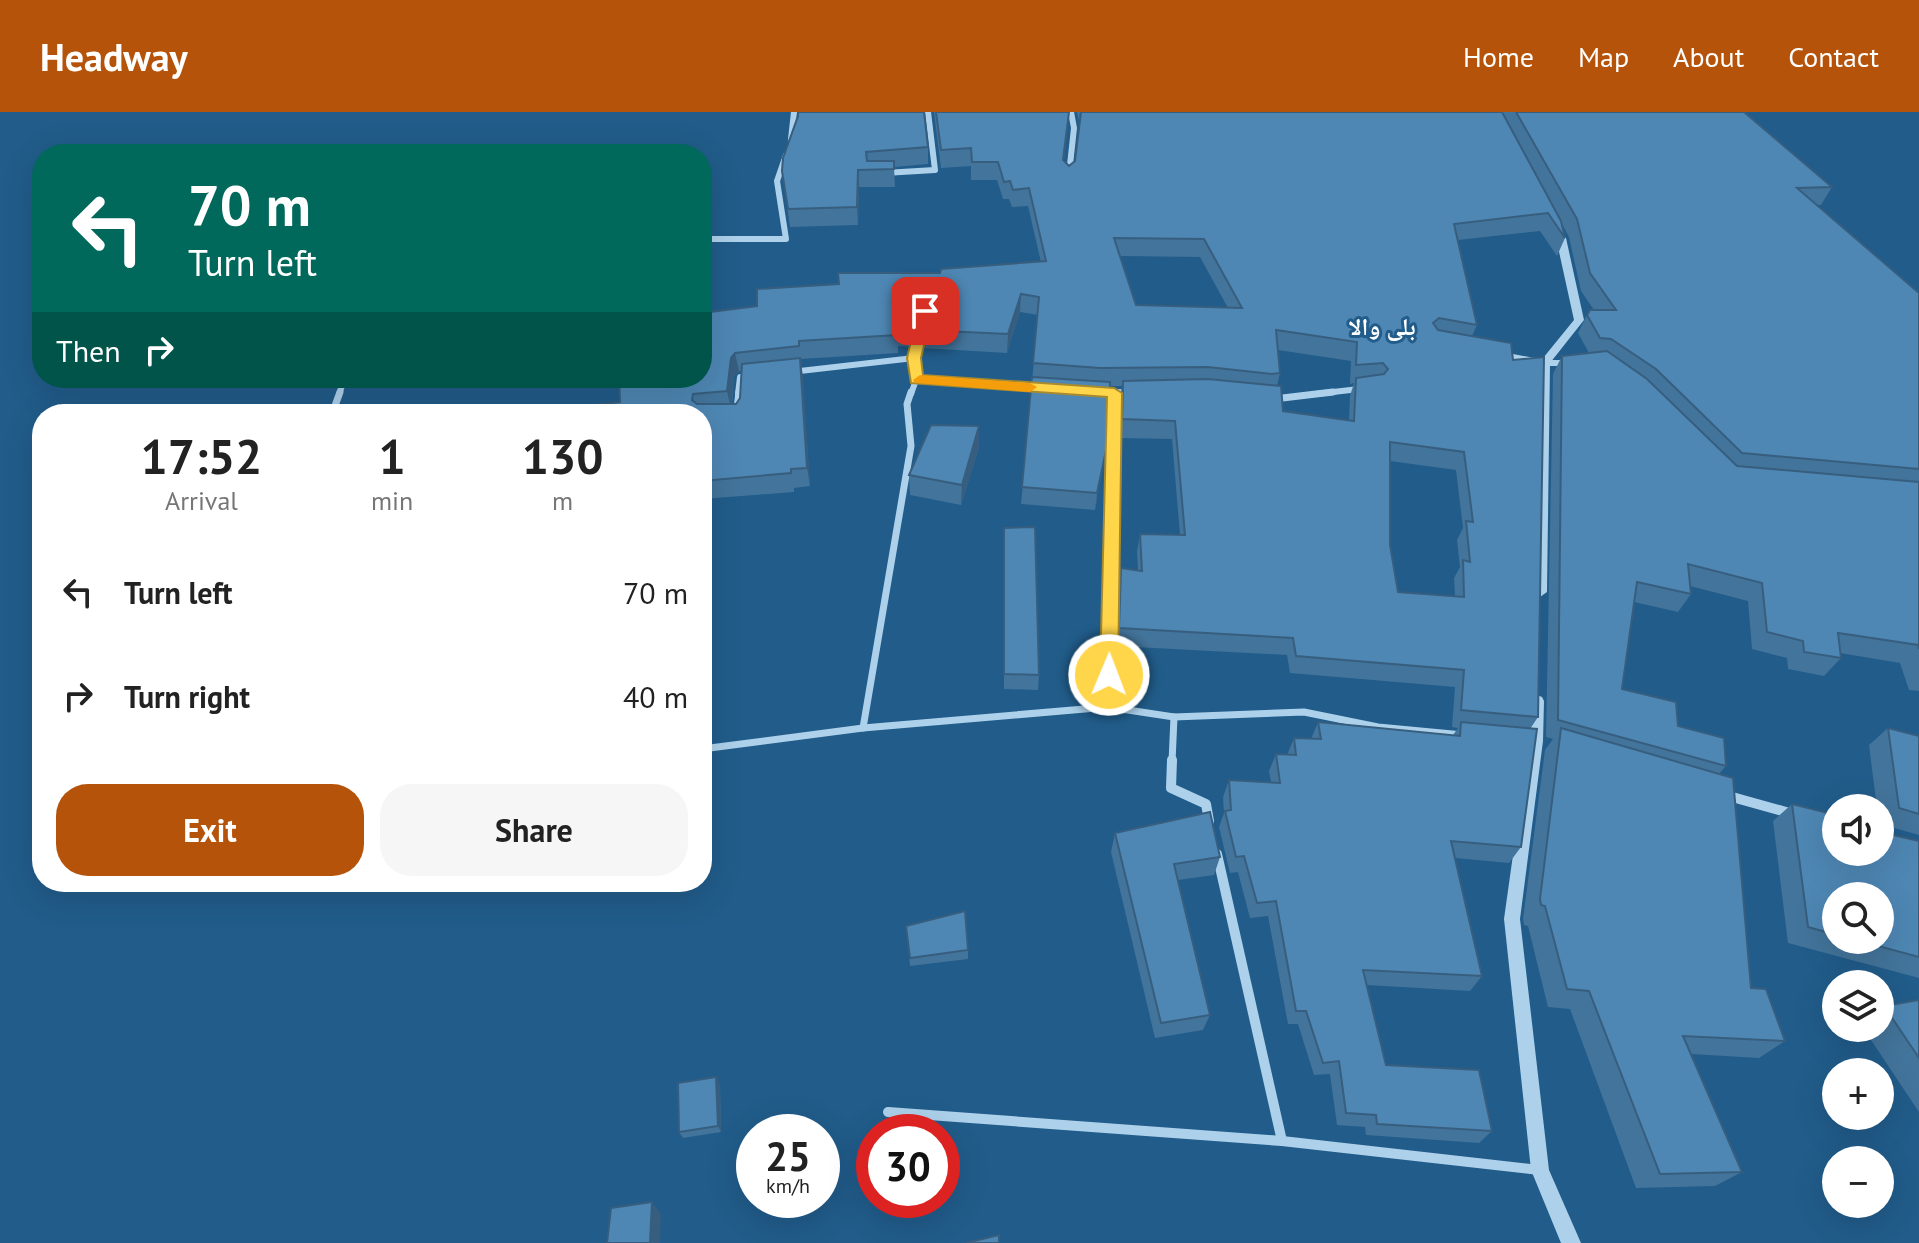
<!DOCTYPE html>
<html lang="en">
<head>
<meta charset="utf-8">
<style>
  body { margin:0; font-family:"PT Sans","Noto Naskh Arabic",sans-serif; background:#f6f6f6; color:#222; height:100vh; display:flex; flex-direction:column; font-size:30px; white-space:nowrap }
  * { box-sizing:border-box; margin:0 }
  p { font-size:26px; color:#767676 }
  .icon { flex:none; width:44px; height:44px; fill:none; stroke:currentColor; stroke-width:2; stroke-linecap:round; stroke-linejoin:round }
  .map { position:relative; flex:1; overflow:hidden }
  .panel { position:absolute; left:32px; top:292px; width:680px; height:488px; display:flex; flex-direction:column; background:#fff; border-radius:32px; box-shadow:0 8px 32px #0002 }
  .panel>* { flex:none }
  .guide { position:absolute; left:32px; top:32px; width:680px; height:244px; border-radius:32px; box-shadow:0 8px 32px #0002; background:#00695c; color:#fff; overflow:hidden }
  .buttons { position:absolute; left:1822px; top:682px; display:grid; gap:16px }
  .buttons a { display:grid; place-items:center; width:72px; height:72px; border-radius:50%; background:#fff; box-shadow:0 8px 32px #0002; font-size:40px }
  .speed { position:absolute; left:736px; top:1002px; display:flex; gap:16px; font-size:40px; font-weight:700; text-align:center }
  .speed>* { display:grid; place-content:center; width:104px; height:104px; border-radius:50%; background:#fff; box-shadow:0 8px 32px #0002; line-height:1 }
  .speed small { font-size:20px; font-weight:400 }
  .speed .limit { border:12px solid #d22; background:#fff; color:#111 }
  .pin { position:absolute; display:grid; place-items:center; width:68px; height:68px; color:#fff; margin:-34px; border-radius:16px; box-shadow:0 4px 12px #0006 }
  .me { position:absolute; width:88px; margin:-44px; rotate:1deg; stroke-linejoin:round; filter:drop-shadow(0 0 6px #0008) }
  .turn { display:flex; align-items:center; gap:28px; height:168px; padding:0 24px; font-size:36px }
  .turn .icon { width:104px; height:104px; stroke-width:2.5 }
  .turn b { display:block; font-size:56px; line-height:68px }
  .then { display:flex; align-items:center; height:76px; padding:0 24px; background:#0003; gap:16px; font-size:30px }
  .eta { display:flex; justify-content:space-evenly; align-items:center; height:136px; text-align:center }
  .eta b { font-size:48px; font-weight:800; line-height:56px }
  .button { display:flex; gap:16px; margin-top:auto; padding:16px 24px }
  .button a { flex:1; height:92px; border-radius:32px; background:#b45309; color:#fff; font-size:32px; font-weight:800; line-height:92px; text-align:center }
  .button a+a { background:#f6f6f6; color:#222 }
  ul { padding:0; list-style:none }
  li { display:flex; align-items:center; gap:24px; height:104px; padding:0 24px }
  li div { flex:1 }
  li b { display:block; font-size:30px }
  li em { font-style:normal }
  header { display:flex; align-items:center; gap:48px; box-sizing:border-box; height:112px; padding:0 40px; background:#b45309; color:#fff }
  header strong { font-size:38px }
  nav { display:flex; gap:44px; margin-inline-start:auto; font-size:28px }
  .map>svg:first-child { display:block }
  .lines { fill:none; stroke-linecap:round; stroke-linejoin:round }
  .minor-far2 { stroke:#add1eb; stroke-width:6 }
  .minor-far1 { stroke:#add1eb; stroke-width:7 }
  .minor { stroke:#add1eb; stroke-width:10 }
  .tertiary { fill:#add1eb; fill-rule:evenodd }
  .wall { fill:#43749b; fill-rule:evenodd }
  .shaded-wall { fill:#375e7e }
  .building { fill:#4e87b4; stroke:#375e7e; stroke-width:2; fill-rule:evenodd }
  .route { fill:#ffd54a; stroke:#a68a30; stroke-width:2 }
  .slow { fill:#f59e0b }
  .labels { text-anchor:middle; stroke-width:6; stroke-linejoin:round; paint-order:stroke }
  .far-quarter-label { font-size:24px; font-weight:bold; fill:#fff; stroke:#215c8a }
</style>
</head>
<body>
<header>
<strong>Headway</strong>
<nav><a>Home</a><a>Map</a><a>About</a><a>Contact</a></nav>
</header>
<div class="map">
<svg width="1919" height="1131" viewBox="0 0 1919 1131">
  <rect width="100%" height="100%" fill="#215c8a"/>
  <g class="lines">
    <g class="minor-far2">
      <path d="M791,27L794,0"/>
      <path d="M884,61L935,58L928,0"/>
      <path d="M1069,62L1074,16L1071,0"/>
      <path d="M702,127H786L777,69L786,43"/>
      <path d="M1502,243L1545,251H1568"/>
      <path d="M791,260L914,246"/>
      <path d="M916,268L1041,276"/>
      <path d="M1098,280L1129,281"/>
      <path d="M339,282L345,266"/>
      <path d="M738,282L740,265L750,264"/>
      <path d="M911,282L916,268L914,246L925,199"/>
      <path d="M1316,282L1359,277"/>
    </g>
    <g class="minor-far1">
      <path d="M1100,280L1129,281"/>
      <path d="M1274,287L1333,280"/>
      <path d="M737,297L739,280"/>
      <path d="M332,302L340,280"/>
      <path d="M1108,595L1114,281"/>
      <path d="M863,616L911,334L907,292L911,280"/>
      <path d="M702,637L863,616L1108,595L1174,605L1304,600L1378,615L1463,623"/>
      <path d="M1172,650L1174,605"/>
    </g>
    <g class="minor">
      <path d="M1172,648L1171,676L1206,692L1209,709"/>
      <path d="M1725,683L1793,702"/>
      <path d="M1217,742L1282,1029"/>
      <path d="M888,1000L1282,1029L1539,1058"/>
    </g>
    <g class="tertiary">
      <path d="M1556,113L1559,114L1566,126L1584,208L1550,251L1547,480L1540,485L1533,480L1539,251L1574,208L1556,126L1551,116Z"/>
      <path d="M1537,583L1542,585L1544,589L1543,629L1520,807L1549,1058L1581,1131H1561L1531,1058L1504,807L1529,629L1530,589L1532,585Z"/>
    </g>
  </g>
  <g class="wall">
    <path d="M934,0H1069L1064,48L1069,54L1075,49L1080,14L1077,0H1744L1832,75L1821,93H1817L1919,181V579L1909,578L1900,551L1840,541L1841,546L1824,564L1788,557L1787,546L1752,537L1748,489L1690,474L1691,482L1678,500L1634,490L1622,577L1678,614L1726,654L1719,662L1751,876L1785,929L1759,946L1691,942L1742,1060L1715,1074L1636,1076L1570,897L1548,895L1528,814L1524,813L1523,807L1545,638L1553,627L1546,625L1553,262L1562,244L1589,241L1578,221L1587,203L1594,198L1581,179L1569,125L1562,112L1565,126L1557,144L1540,119L1458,128L1477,213L1472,224L1538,605L1530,617L1521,735L1509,751L1455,746L1482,864L1470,879L1367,873L1386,953L1492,1019L1479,1031L1366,1023L1365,1015L1337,1013L1330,962L1314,963L1298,912H1288L1268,804L1250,806L1238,760L1230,761L1219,715L1224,701L1223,685L1229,668L1271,670L1269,659L1276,642L1287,643L1294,626L1311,627L1318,610L1453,623L1458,616L1452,615L1455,575L1290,561L1287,543L1116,534L1118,474L1121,456L1138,459L1137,440L1140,422L1180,423L1172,327L1120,326V287L1122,274H1109V324L1095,398L1021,392L1038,203L1020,200L1007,241L923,236L922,218L927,196L924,193L919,198L910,235L898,234V241L801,247L810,374L794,376V380L702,387V302L620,290L757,194L839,172L1041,150L1028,94L1012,95L1009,87H1003L997,68H971V54L941,56ZM1120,144L1200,145L1228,196L1136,193ZM1278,238L1351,249L1350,272L1354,271L1350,284L1349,308L1283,299L1277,274L1280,261ZM739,259H742L740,286L736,292H732L734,264ZM1390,349L1456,358L1463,416L1457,428L1460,455L1454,466L1455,484L1398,480L1390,433Z"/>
    <path d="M798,4L928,35V52L894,55L895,75H859L858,113L790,115L782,59Z"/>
    <path d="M979,314V335L961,393L910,383L909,363Z"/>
    <path d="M1004,416L1039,563L1038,578L1004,577Z"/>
    <path d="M1888,616L1919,624V723L1880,712V696H1877L1869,633Z"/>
    <path d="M1792,692L1829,707L1919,729V866L1788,831L1773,709ZM1836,784L1880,828H1836Z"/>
    <path d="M1115,721L1220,745L1214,763L1178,768L1210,903L1203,918L1155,926L1111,740Z"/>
    <path d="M906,814L968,838V847L910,854Z"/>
    <path d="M1919,888V1000L1863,916H1880V896L1884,894Z"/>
    <path d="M720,972L721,1020L683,1026L679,1020Z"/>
  </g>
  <g class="shaded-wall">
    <path d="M858,58L859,75L858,113L857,95Z"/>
    <path d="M924,175V193L919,198L910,235V217L919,179Z"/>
    <path d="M1021,182L1020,200L1007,241L1008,222Z"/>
    <path d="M735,241L739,259L734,264L731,298L727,279L731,246Z"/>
    <path d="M800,246L803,264L810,374L807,356Z"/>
    <path d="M979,314V335L961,393L962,373Z"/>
    <path d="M1109,324L1106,340L1095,398L1097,381Z"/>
    <path d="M716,965L720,972L721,1020L718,1014Z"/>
    <path d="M652,1090L661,1102L660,1131H650Z"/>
  </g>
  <g class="building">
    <path d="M798,0H924L928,35L866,40L867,49H894V57L858,58L857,95L788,97L782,59L783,46L798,4Z"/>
    <path d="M936,0H1069L1063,48L1069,54L1075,49L1081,0H1502L1561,109L1565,126L1548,101L1454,112L1477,213L1439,206L1433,211L1438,218L1511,231L1513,248L1544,245L1538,605L1461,598L1464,558L1296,544L1293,526L1119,516L1121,456L1142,459L1140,422L1185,423L1175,309L1122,307L1123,269L1208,267L1281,274L1283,299L1354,309L1356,266L1384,262L1388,257L1383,251L1356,253L1357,230L1276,218L1280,261L1272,262L1208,255L1100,256L1033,251L1039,185L1021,182L1008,222L922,218L930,181L924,175L919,179L910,217L897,216V223L799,229V234L735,241L731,246L727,279L693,282L692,288L697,292H736L740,286L742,252L800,246L807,356L791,357V361L702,369V302H593L594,293L620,290L619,266H702V201L757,194V177L839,172L838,161H940L941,157L1046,149L1029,76L1013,78L1010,69L1004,70L998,50H972L971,36L941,38ZM1114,126L1204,127L1242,196L1136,193ZM1390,330L1464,340L1473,410L1466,409L1470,450L1463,448L1464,485L1398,480L1390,433Z"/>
    <path d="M1516,0H1744L1832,75L1797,76L1919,181V357L1742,341L1656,257L1611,227L1600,226L1587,203L1590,198H1616L1590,161L1577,107Z"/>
    <path d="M1607,239L1647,267L1737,354L1919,370V537L1918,533L1838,521L1841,546L1804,540L1803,529L1767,520L1762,471L1688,452L1691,482L1637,470L1622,577L1676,590L1678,614L1724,626L1726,654L1558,608L1562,244Z"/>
    <path d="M1032,265L1110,270L1109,324L1097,381L1022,375Z"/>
    <path d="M931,313L979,314L962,373L909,363Z"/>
    <path d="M1035,415L1039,563L1004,562V416Z"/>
    <path d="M1318,610L1460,624L1461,610L1537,617L1521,735L1451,729L1482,864L1363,858L1386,953L1479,958L1492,1019L1377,1012L1376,1003L1346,1001L1339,949L1323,951L1306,899H1296L1276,789L1257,791L1244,744L1236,745L1225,699L1231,698L1229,668L1280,671L1276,642L1296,643L1294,626L1321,627Z"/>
    <path d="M1561,616L1733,666L1751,876L1766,877L1785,929L1683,924L1742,1060L1660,1062L1589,879L1567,877L1545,794L1541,793L1540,787Z"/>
    <path d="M1888,616L1919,624V702L1899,696Z"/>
    <path d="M1792,692L1828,701L1829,707L1836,709V740H1880V720L1919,729V845L1856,828H1880V784H1836V823L1808,815Z"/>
    <path d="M1210,700L1220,745L1174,752L1210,903L1161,911L1115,721Z"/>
    <path d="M965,799L968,838L910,846L906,814Z"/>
    <path d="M1919,888V946L1884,894Z"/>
    <path d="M716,965L718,1014L679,1020L678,971Z"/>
    <path d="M652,1090L650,1131H607L611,1096Z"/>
    <path d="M999,1123V1131H966Z"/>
  </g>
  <path class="route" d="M925,195L932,199L921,246L923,263L1114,276L1122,281L1118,563L1115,568L1109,571L1100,563L1107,285L911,271L907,246L918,199Z"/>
  <path class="slow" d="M920,263L1030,271L1037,275L1030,280L915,271L913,268Z"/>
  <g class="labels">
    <g class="far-quarter-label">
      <text x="1382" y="223">بلی والا</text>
    </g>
  </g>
</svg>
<div class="buttons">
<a><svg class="icon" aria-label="sound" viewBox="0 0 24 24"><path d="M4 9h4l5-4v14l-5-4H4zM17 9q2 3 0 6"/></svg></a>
<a><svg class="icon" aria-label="search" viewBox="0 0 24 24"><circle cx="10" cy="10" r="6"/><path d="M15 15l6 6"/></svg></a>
<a><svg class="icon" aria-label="layers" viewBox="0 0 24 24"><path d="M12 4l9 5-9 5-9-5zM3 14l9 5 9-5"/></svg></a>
<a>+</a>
<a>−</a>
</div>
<div class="speed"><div>25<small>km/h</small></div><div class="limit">30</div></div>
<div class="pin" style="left:925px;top:199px;background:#d93025"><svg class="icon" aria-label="arrive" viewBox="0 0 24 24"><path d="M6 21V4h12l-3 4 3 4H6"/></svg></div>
<svg class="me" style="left:1109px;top:563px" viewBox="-20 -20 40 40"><circle r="17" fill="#ffd54a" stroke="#fff" stroke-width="3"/><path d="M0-11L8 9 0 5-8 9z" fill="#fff"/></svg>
<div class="guide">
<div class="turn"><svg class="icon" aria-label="left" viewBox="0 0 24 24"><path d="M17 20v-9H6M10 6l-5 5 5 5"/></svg><div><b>70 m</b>Turn left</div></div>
<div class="then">Then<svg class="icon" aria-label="right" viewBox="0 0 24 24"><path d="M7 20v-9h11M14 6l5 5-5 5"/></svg></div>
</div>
<section class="panel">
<div class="eta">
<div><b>17:52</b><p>Arrival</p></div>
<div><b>1</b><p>min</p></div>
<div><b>130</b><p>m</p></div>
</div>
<ul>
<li><svg class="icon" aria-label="left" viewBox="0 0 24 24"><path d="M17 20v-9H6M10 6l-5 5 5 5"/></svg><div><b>Turn left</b></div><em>70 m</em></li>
<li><svg class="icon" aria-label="right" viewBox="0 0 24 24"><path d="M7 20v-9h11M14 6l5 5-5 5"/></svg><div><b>Turn right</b></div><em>40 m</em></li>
</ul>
<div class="button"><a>Exit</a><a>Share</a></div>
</section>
</div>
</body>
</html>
